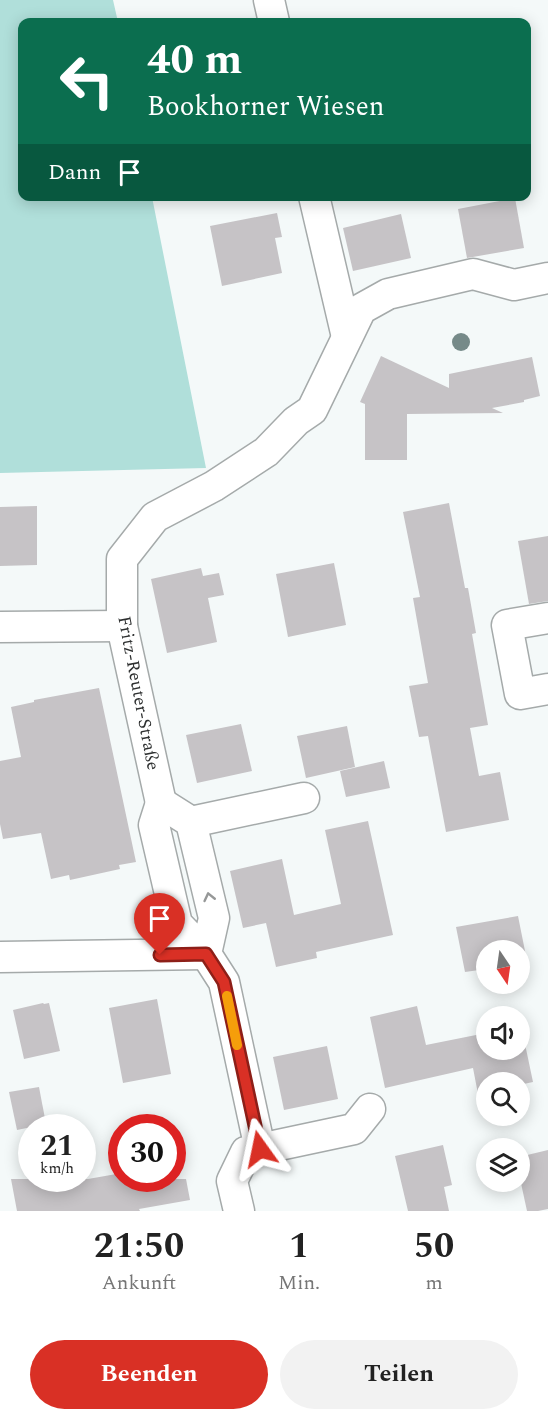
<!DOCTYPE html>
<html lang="de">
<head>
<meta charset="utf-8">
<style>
  body { margin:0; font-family:Spectral,serif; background:#f2f2f2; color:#222; height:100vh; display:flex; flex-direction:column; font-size:22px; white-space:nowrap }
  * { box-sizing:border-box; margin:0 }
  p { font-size:20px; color:#767676 }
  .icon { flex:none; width:33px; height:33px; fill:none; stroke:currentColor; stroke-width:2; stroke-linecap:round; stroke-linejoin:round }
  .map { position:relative; height:1211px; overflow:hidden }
  .side { display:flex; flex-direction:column; background:#fff; flex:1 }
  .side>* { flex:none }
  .guide { position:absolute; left:18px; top:18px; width:513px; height:183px; border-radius:12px; box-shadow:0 3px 15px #0003; background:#0b6e4f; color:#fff; overflow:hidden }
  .needle { width:39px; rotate:167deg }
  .controls { position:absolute; left:476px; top:940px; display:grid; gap:12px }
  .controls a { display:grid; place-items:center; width:54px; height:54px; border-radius:50%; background:#fff; box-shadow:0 3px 15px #0003; font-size:30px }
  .speed { position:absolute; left:18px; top:1114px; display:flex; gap:12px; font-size:30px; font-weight:700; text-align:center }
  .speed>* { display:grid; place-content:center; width:78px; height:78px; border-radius:50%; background:#fff; box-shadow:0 3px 15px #0003; line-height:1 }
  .speed small { font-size:15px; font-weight:400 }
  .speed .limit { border:9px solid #d22; background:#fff; color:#111 }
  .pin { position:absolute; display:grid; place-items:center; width:51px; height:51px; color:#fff; margin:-62px -26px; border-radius:50% 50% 50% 0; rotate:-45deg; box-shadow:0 0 6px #0007 }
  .pin .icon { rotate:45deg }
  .me { position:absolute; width:66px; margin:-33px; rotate:348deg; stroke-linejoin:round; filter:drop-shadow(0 0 4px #0008) }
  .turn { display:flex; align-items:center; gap:21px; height:126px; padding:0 30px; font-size:27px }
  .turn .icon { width:78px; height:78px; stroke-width:2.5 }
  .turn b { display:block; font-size:42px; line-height:51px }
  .then { display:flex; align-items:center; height:57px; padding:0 30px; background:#0003; gap:12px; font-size:22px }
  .eta { display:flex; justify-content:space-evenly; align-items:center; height:102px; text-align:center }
  .eta b { font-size:36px; font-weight:700; line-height:42px }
  .button { display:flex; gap:12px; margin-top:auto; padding:12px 30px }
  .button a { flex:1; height:69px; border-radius:36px; background:#d93025; color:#fff; font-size:24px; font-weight:700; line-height:69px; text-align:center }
  .button a+a { background:#f2f2f2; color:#222 }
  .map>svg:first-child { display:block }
  .green { fill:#b0dfda }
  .building { fill:#c6c3c6 }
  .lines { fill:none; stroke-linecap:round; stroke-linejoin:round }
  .minor-casing { stroke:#a5aaaa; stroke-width:33 }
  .minor { stroke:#fff; stroke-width:30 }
  .tree { fill:#768a89 }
  .oneway { stroke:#969898 }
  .route-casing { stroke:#8d1f18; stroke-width:15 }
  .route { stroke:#d93025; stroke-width:10 }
  .slow { stroke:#f59e0b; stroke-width:10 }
  .labels { text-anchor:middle; stroke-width:4.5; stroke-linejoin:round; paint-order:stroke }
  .street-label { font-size:18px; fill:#2e3030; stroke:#fff }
</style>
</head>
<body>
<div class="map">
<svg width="548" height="1211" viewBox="0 0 548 1211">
  <rect width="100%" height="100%" fill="#f4f9f9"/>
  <path class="green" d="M0,0H113L118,22H22V196L152,197L206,468L0,473Z"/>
  <g class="building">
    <path d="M515,198L524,248L467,258L458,209Z"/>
    <path d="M277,213L282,237L275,238L282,273L222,286L210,226Z"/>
    <path d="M401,214L411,258L353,271L343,228Z"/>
    <path d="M381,356L449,388V374L532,357L540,396L524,400V402L492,408L503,413L407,414V460H365V404L360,402Z"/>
    <path d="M449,503L465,588H468L476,633L472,634L488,725L470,728L479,776L500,772L509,820L446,832L428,736L419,737L409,686L428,683L413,598L420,597L403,512Z"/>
    <path d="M37,506V565L0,566V507Z"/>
    <path d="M548,536V601L529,604L518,541Z"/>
    <path d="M334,563L346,625L288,637L276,574Z"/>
    <path d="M201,568L203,576L219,573L224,595L208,598L217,642L167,653L151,579Z"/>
    <path d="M99,688L136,862L119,865L120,869L70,880L69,875L51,879L41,833L3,839L0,824V761L21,757L11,707L34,702V700Z"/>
    <path d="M241,724L252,771L197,783L186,735Z"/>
    <path d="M347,726L355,767L306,778L297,736Z"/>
    <path d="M384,761L390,788L346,797L340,771Z"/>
    <path d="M368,821L393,935L316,952L317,958L276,967L266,923L243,928L230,871L282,859L294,915L341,904L325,830Z"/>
    <path d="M518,916L527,961L519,962V951H486V969L465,972L456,927Z"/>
    <path d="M157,999L171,1074L123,1083L109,1008Z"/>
    <path d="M43,1003L44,1004L49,1003L60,1051L24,1059L13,1010Z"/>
    <path d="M417,1006L426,1045L486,1033V1050H519V1026L521,1025L533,1082L519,1085V1083H486V1092L478,1094L473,1068L385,1088L370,1017Z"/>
    <path d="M327,1046L338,1099L284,1110L273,1057Z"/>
    <path d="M39,1087L46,1124L17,1130L9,1092Z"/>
    <path d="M443,1145L452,1185L444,1187L449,1211H408L395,1156Z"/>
    <path d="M548,1150V1209L538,1211H527L519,1174V1157Z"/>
    <path d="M122,1173V1179H186L190,1200L139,1209L140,1211H17L11,1179H88Z"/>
  </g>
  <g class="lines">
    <defs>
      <g id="minor">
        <path d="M269,0L274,22"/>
        <path d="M314,196L347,337"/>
        <path d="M548,618L507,625L520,694L548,689"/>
        <path d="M0,627L122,626"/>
        <path d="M161,803L122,626V559L155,517L214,486L266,452L296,421L312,410L361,309L388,294L473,274L514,285L548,278"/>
        <path d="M191,822L304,798"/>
        <path d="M206,954L214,918L191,822L161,803L154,825L177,924L206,954L224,982L260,1149L246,1152L232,1181L239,1211"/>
        <path d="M0,957L206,954"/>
        <path d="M260,1149L354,1129L370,1109"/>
      </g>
    </defs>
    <use href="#minor" class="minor-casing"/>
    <use href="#minor" class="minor"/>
  </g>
  <circle class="tree" cx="461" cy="342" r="9"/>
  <defs><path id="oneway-chevron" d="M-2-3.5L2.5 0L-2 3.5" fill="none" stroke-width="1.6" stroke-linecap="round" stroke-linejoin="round" transform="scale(1.5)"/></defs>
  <use class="oneway" href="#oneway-chevron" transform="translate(209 897) rotate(-103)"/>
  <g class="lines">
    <defs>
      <path id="route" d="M160,955L206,954L224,982L260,1149"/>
    </defs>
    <use href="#route" class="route-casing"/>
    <use href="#route" class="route"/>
    <path class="slow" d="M227,996L237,1045"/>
  </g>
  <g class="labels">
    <g class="street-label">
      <text transform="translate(139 693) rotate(79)" y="6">Fritz-Reuter-Straße</text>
    </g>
  </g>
</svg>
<div class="controls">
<a><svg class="needle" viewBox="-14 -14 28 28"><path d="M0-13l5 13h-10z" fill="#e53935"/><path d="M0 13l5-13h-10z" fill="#767676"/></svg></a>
<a><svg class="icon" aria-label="sound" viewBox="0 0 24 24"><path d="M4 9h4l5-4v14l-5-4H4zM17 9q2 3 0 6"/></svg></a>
<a><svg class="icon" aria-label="search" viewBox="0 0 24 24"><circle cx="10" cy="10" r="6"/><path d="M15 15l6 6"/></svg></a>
<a><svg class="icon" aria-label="layers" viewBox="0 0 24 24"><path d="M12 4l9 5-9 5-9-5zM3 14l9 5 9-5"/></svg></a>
</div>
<div class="speed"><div>21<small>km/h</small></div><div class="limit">30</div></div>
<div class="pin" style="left:160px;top:955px;background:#d93025"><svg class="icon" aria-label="arrive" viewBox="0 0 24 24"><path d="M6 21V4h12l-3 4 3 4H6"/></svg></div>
<svg class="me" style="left:260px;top:1149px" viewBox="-20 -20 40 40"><path d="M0-17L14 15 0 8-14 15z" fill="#d93025" stroke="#fff" stroke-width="4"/></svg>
<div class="guide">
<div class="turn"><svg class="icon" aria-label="left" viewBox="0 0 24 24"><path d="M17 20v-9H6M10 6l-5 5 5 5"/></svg><div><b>40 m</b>Bookhorner Wiesen</div></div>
<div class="then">Dann<svg class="icon" aria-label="arrive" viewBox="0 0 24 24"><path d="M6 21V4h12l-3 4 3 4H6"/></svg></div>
</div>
</div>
<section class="side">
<div class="eta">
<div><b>21:50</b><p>Ankunft</p></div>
<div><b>1</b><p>Min.</p></div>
<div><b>50</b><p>m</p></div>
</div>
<div class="button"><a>Beenden</a><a>Teilen</a></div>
</section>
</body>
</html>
